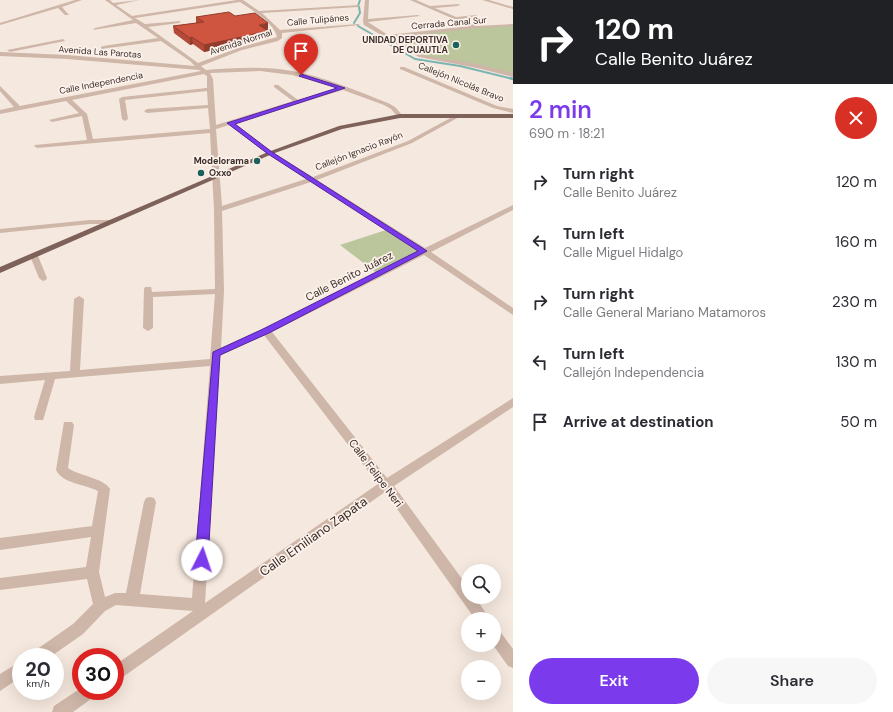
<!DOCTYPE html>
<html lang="en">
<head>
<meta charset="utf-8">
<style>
  body { margin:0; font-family:"DM Sans",sans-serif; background:#f7f7f7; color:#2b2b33; height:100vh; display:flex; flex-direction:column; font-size:15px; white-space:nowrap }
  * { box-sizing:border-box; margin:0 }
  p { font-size:13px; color:#7c7c81 }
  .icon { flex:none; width:22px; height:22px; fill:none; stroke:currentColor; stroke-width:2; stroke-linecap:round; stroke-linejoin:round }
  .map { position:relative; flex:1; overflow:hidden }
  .panel { display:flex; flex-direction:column; background:#fff; width:380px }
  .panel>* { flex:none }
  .top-card { background:#202124; color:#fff; overflow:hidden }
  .tools { position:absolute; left:461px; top:564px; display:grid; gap:8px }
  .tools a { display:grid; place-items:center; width:40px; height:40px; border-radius:50%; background:#fff; box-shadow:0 4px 16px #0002; font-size:20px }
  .speed { position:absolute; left:12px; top:648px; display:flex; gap:8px; font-size:20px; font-weight:700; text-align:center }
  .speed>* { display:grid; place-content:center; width:52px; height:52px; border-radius:50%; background:#fff; box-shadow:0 4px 16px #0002; line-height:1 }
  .speed small { font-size:10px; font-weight:400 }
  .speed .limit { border:6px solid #d22; background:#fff; color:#111 }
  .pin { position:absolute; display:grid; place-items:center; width:34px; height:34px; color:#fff; margin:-41px -17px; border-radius:50% 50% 50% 0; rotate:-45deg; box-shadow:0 0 4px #0007 }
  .pin .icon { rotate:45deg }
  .me { position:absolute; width:44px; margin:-22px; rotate:4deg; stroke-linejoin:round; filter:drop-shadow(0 0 3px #0008) }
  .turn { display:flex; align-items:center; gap:14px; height:84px; padding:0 16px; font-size:18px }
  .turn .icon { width:52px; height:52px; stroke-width:2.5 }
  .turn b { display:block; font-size:28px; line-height:34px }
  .round { display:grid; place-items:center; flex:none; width:42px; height:42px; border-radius:21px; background:#f7f7f7 }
  .summary { display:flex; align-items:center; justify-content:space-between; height:68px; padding:0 16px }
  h1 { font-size:24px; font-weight:600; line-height:30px; color:#7c3aed }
  .primary-button { display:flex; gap:8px; margin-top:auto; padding:8px 16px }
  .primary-button a { flex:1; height:46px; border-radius:24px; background:#7c3aed; color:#fff; font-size:16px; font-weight:600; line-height:46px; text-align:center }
  .primary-button a+a { background:#f7f7f7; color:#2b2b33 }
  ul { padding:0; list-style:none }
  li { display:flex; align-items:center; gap:12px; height:60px; padding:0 16px }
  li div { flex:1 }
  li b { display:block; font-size:15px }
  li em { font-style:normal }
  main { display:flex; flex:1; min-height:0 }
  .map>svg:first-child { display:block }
  .green { fill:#bcc69c }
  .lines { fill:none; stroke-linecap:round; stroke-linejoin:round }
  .stream-far1 { stroke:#7ab5b1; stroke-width:2 }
  .stream { stroke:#7ab5b1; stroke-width:2.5 }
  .minor { fill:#ceb6a8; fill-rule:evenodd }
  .major { fill:#7e6159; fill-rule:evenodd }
  .wall { fill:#b34937 }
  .shaded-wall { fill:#923c2d }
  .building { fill:#d05540; stroke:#923c2d }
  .route { fill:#7c3aed; stroke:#51269a }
  .poi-dot { fill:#1a605e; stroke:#fcf2eb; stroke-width:1.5 }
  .labels { text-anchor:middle; stroke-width:3.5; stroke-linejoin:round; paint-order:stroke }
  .far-street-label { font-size:9px; fill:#3b2d29; stroke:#fcf2eb }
  .far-poi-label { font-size:9px; font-weight:bold; fill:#3b2d29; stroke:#fcf2eb; text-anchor:end }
  .street-label { font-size:11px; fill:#3b2d29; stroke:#fcf2eb }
  .near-street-label { font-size:13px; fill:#3b2d29; stroke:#fcf2eb }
</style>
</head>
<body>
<main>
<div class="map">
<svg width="513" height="712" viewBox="0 0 513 712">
  <rect width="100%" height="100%" fill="#f5e8de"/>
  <g class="green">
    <path d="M513,25V75L421,56L387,37L476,27Z"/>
    <path d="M389,229L423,251L378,274L340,245Z"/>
  </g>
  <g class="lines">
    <g class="stream-far1">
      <path d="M358,6L360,0"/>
      <path d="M354,23L360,13L359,7"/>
      <path d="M358,26L415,59L460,66L513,79"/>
    </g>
    <path class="stream" d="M510,78L513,79"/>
    <g class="minor">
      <path d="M75,0H82L62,7L69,15H65L58,8L0,25V23Z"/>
      <path d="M105,0H110L113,3L140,0L116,5L132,16L237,0H243L259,11L360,5L358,7L262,13L280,30L358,24L360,25L282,33V38L278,41L242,50L201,66L206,70C234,68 263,66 292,71C325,77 357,91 388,103L395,107L403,116L398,117L391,109L384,105L343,90L234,123L272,152L313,177L408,141L456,115L461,116L412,143L317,180L425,248L513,205V210L431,252L513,308V315L424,255L272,332L387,478L513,398V407L394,486L468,587V597H475L490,619H475L385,492L120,679L115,682V665L193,611L116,605L105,611L83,634L50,657H31L33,652L73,624L93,604L87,579L0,590V578L86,567L91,537L0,550V538L92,526L98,491C85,484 63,484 56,470L64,422H72L74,425L68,468C79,476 104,478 110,489L99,572L105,597L115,593H126L144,502L146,498L150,497L154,498L156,502L140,594L192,598L210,366L55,379L44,417L43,420H35L34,417L45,380L0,384V376L70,371L74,299L79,296L84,299L80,370L210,359L215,294L153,297V328L148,331L143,328L144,289L145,287H151L152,292L215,289L214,210L210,133L37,148L34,146L35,145L87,140L82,116L52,122L49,120L79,113L66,101L0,114V110L14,107L0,91V86L20,106L201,71L199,70L67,59L0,56V52L67,55L195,66L190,61L161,41L101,49V47L103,46L158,38L136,23L93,30L95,28L133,20ZM240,2C251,9 275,24 277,37L238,48L198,63L148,27L179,23L181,21L145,24L135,18ZM260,71L292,75L337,88L298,100L278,85H274V87L293,101L216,125L213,79L210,73ZM204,74L207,76V88L122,97L119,99L122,119L125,121L128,119L125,100L207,91L208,105L147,109L144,111L147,113L208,108L210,129L93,139L87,114L72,100ZM229,125L268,154L306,179L222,206L216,129ZM311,182L419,251L263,329L221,348L224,291L222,211ZM264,335L378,484L205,603L220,356Z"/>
      <path d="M365,0H369L368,19L418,15L420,16L368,22L388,35L470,26L410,0H416L430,6L460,4L458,6L435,8L456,17L477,15L475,17L461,19L477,26L513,24V26L476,28L392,38L422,55L477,64L513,73V77L477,68L419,57L364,25L363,21Z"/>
      <path d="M482,0H489L513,7V9Z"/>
      <path d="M63,39L65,41L10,52L7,50Z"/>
      <path d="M400,67H404L497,106L513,109V113L493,108L400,69Z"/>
      <path d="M90,220H110L114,222L110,224H90L0,233V229Z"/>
      <path d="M34,253L38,256L47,278L46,280L43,281L39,278L30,256Z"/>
      <path d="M494,628L499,630L513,649V668L508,666L493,645H494Z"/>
      <path d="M21,661V677L0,691V674Z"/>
      <path d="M81,688V691H98L95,696L73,712H52L54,706Z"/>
    </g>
    <path class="major" d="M400,114H513V118H400L342,129L272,154L0,273V267L268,152L339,126Z"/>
  </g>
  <path class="wall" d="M235,16L268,30H267L268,38L204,52L193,44L190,45L174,33L173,26L196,23V17Z"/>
  <g class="shaded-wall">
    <path d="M268,23V30L259,31V25Z"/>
    <path d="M268,31V38L204,52V45Z"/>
    <path d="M192,37L193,44L190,45V38Z"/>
  </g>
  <path class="building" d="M229,12L235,16L255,13L268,23L259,25L268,31L204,45L192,37L190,38L173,26L204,22L196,17Z"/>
  <path class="route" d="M301,74L345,88L235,124L272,152L427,251L269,333L220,355L208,560L206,563L202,565L197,563L195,560L213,352L263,329L418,251L268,154L227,123L337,88L299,76Z"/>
  <g class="poi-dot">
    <circle cx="456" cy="45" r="4"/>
    <circle cx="257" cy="161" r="4"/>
    <circle cx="201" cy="173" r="4"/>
  </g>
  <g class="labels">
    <g class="far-street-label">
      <text transform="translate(318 20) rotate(-5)" y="3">Calle Tulipánes</text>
      <text transform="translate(449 23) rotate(-5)" y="3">Cerrada Canal Sur</text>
      <text transform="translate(241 42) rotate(-18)" y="3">Avenida Normal</text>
      <text transform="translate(100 52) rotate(4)" y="3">Avenida Las Parotas</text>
      <text transform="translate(461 82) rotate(22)" y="3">Callejón Nicolás Bravo</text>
      <text transform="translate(101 83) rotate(-11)" y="3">Calle Independencia</text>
      <text transform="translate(359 151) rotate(-21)" y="3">Callejón Ignacio Rayón</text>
    </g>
    <g class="far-poi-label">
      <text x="448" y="43">UNIDAD DEPORTIVA<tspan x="448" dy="10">DE CUAUTLA</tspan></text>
      <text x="249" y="164">Modelorama</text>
      <text x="209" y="176" text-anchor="start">Oxxo</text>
    </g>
    <g class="street-label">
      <text transform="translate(349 276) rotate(-27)" y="4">Calle Benito Juárez</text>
      <text transform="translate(376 473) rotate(53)" y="4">Calle Felipe Neri</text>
    </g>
    <g class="near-street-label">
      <text transform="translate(313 536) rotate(-35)" y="5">Calle Emiliano Zapata</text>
    </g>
  </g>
</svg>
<div class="tools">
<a><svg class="icon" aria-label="search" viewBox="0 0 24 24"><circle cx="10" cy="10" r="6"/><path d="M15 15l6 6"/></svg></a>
<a>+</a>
<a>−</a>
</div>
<div class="speed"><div>20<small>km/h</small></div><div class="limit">30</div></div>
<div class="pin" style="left:301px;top:75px;background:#d93025"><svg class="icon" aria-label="arrive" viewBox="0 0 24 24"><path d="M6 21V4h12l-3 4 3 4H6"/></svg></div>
<svg class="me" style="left:202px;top:560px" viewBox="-20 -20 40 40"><circle r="19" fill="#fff"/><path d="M0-13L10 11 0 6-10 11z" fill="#7c3aed"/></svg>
</div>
<section class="panel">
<div class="top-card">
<div class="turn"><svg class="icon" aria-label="right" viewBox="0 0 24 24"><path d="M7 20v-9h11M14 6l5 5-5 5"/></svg><div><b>120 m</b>Calle Benito Juárez</div></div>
</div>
<div class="summary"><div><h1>2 min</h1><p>690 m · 18:21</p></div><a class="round" style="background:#d93025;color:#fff"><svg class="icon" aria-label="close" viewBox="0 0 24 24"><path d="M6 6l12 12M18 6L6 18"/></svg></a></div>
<ul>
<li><svg class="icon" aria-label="right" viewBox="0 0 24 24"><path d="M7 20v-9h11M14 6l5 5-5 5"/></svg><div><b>Turn right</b><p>Calle Benito Juárez</p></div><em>120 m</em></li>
<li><svg class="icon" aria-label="left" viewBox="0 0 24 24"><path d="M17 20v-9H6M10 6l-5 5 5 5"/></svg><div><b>Turn left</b><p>Calle Miguel Hidalgo</p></div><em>160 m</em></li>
<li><svg class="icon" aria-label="right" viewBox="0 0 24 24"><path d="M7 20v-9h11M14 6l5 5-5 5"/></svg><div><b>Turn right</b><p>Calle General Mariano Matamoros</p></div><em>230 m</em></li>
<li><svg class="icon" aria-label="left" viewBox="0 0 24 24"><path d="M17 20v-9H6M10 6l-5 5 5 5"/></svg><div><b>Turn left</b><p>Callejón Independencia</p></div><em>130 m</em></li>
<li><svg class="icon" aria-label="arrive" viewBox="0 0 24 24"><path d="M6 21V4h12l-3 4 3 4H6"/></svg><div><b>Arrive at destination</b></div><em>50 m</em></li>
</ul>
<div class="primary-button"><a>Exit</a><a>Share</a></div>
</section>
</main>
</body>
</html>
